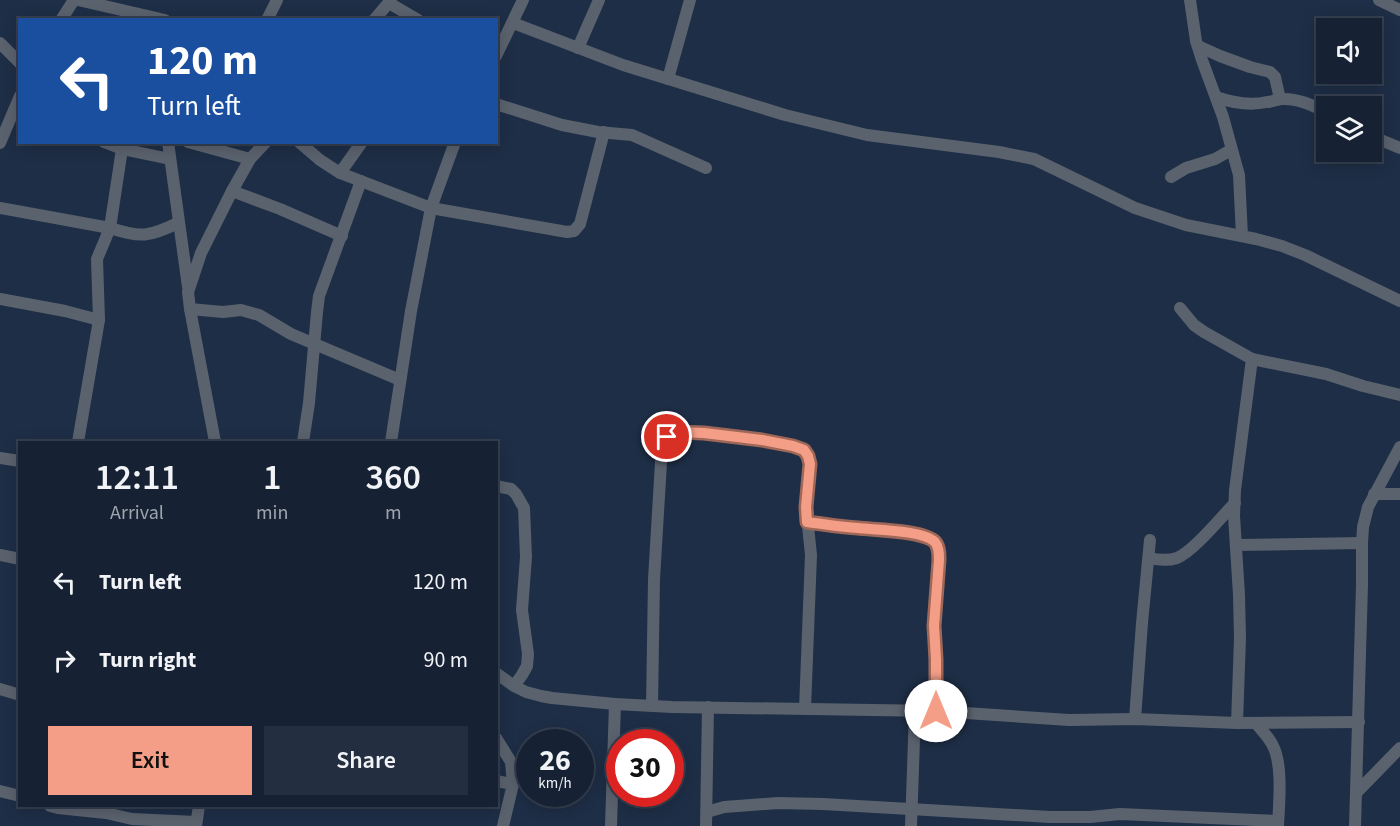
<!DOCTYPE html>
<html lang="en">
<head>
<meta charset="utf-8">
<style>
  body { margin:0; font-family:"Source Sans 3",sans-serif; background:#232f40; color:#f1f3f6; height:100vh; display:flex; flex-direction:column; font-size:22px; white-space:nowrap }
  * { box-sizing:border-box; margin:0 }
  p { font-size:20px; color:#9ea4ac }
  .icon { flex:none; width:33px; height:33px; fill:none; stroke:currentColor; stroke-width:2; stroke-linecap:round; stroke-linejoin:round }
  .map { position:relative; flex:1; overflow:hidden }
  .panel { position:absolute; left:18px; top:441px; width:480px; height:366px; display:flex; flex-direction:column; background:#162234; border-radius:0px; box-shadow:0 3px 15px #0003,0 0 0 2px #353f4f }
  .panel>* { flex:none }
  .hud { position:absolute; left:18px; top:18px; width:480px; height:126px; border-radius:0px; box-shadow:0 3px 15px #0003,0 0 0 2px #353f4f; background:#1a4fa0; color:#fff; overflow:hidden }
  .fabs { position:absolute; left:1316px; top:18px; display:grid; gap:12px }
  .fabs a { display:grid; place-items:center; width:66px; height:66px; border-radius:0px; background:#162234; box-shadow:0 3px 15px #0003,0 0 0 2px #353f4f; font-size:30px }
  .speed { position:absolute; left:516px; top:729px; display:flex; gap:12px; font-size:30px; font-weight:700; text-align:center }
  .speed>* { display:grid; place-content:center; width:78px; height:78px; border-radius:50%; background:#162234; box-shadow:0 3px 15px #0003,0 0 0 2px #353f4f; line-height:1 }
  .speed small { font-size:15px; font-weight:400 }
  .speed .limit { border:9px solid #d22; background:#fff; color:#111 }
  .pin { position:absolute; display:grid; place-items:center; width:51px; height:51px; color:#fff; margin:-26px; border:3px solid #fff; border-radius:50%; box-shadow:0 2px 6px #0007 }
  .me { position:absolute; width:66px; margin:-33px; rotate:0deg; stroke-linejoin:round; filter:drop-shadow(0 0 4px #0008) }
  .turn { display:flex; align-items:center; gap:21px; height:126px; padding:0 30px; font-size:27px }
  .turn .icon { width:78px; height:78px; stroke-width:2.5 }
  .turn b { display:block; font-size:42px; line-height:51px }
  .eta { display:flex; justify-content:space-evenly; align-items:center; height:102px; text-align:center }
  .eta b { font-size:36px; font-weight:600; line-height:42px }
  .primary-button { display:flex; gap:12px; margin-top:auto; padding:12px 30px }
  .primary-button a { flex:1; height:69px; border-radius:0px; background:#f49e88; color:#111; font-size:24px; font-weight:600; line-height:69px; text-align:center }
  .primary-button a+a { background:#232f40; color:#f1f3f6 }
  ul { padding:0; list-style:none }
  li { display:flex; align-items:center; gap:18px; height:78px; padding:0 30px }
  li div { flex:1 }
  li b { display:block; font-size:22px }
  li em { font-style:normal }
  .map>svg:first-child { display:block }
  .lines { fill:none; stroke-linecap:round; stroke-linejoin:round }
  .minor { stroke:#5a626e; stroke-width:12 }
  .route-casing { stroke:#9f6758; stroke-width:15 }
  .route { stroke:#f49e88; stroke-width:10 }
</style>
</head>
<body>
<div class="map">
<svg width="1400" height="826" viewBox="0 0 1400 826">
  <rect width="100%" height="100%" fill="#1e2e46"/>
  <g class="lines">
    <g class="minor">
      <path d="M78,0L165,20"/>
      <path d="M1190,0L1196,41L1202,60L1223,117L1239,175L1242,236"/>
      <path d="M1379,0L1400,10"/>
      <path d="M389,3L418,20"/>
      <path d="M61,20L74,0"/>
      <path d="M267,20L277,0"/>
      <path d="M374,20L391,0"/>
      <path d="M513,23L623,65L785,115L867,135L999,152L1034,159L1135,208L1186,225L1256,239L1282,246L1305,255L1400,301"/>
      <path d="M0,43L20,63"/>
      <path d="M1198,46L1220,56L1250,67L1270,72L1275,77L1280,99"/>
      <path d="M578,48L599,0"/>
      <path d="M496,56L523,0"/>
      <path d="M668,79L690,0"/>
      <path d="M1216,97C1233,103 1249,106 1267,102C1272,102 1276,100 1281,99C1297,98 1312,105 1326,112"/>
      <path d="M496,104L562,125L598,132L632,135L706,168"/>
      <path d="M1371,136L1400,148"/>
      <path d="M104,142L122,149L170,159"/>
      <path d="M168,142L188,287"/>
      <path d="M188,142L250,159"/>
      <path d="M299,142L320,160L340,173L431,208L567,232L574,231L580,224L604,132"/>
      <path d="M0,143L20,96"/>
      <path d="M340,173L362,142"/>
      <path d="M1171,177L1186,168L1215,159L1231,150"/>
      <path d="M232,191L280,209L342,236"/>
      <path d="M0,208L110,228C141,238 149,237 178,223"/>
      <path d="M0,299L65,311L99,320"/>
      <path d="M1180,308L1194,325L1204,332L1252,359L1326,374L1363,386L1400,395"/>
      <path d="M190,309L223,312L241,310L259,315L291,334L400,380"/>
      <path d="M78,442L99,320L97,259L110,228L122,149"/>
      <path d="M215,442L190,309L188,292L201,253L232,191L250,159L266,142"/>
      <path d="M303,442L309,403L317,312L319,296L361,181"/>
      <path d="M391,442L411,311L431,208L455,142"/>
      <path d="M0,458L20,461"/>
      <path d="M496,486L511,489L516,494L524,508L526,557L522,610L528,654L527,666L522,675L514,686"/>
      <path d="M1374,494H1400"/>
      <path d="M807,522C824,524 841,527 858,528C875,530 923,530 935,542C939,547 939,554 939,560L934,626L936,711"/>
      <path d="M1236,545L1362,543"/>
      <path d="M0,555L20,559"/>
      <path d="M1149,558C1158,560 1168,561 1177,558C1194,551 1221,517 1235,503"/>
      <path d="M496,673L514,686L526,692L541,696L552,698L615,704L672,707L936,711L1069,720L1135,719L1237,723L1359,722"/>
      <path d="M0,689L20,695"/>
      <path d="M652,706L654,579L662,446C666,440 668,436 675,433C680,431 687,432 693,432C730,434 769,438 804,450L808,456L810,464L806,507L811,555L805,709"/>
      <path d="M1135,719L1142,623L1150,540"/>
      <path d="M1237,723L1240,638L1239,595L1234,516L1235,490L1252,359"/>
      <path d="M1256,723C1261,730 1269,737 1273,746C1283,765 1279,804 1278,826"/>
      <path d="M496,738L511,762L513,784"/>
      <path d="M496,781L513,784L503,826"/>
      <path d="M0,791L20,796"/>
      <path d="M1357,792L1400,748"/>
      <path d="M50,806L58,808L106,813L132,819L196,822"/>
      <path d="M707,812L724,807L778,803L823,804L1050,817H1090L1120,814L1278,821"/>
      <path d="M196,826L199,806"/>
      <path d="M611,826L615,704"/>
      <path d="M706,826L708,707"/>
      <path d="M911,826L915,711"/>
      <path d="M1355,826L1362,585V543L1363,527L1368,507L1400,447"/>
    </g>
  </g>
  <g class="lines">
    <defs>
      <path id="route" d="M667,437L677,432L704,433L762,440L793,446L804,450L808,456L810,464L806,507L807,522C824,524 841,527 858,528C875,530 923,530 935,542C939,547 939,554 939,560L934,626L936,659V711"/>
    </defs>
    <use href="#route" class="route-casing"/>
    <use href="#route" class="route"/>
  </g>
</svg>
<div class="fabs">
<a><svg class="icon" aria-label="sound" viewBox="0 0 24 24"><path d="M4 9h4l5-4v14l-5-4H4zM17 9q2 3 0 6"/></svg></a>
<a><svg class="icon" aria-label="layers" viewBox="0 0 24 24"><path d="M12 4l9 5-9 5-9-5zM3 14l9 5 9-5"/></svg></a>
</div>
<div class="speed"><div>26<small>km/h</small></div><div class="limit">30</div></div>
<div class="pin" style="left:667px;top:437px;background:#d93025"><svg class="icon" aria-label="arrive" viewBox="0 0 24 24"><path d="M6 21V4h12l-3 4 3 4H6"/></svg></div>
<svg class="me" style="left:936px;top:711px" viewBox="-20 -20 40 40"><circle r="19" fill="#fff"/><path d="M0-13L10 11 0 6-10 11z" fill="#f49e88"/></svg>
<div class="hud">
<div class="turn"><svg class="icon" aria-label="left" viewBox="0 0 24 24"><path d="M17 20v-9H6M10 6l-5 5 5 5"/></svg><div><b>120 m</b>Turn left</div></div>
</div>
<section class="panel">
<div class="eta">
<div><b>12:11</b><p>Arrival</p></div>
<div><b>1</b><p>min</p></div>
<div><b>360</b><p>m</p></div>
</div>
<ul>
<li><svg class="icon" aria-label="left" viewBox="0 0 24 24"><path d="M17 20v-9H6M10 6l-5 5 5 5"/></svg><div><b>Turn left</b></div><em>120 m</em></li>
<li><svg class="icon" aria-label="right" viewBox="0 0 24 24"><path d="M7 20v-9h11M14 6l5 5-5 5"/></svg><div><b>Turn right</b></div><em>90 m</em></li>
</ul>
<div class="primary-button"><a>Exit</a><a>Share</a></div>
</section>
</div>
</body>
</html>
